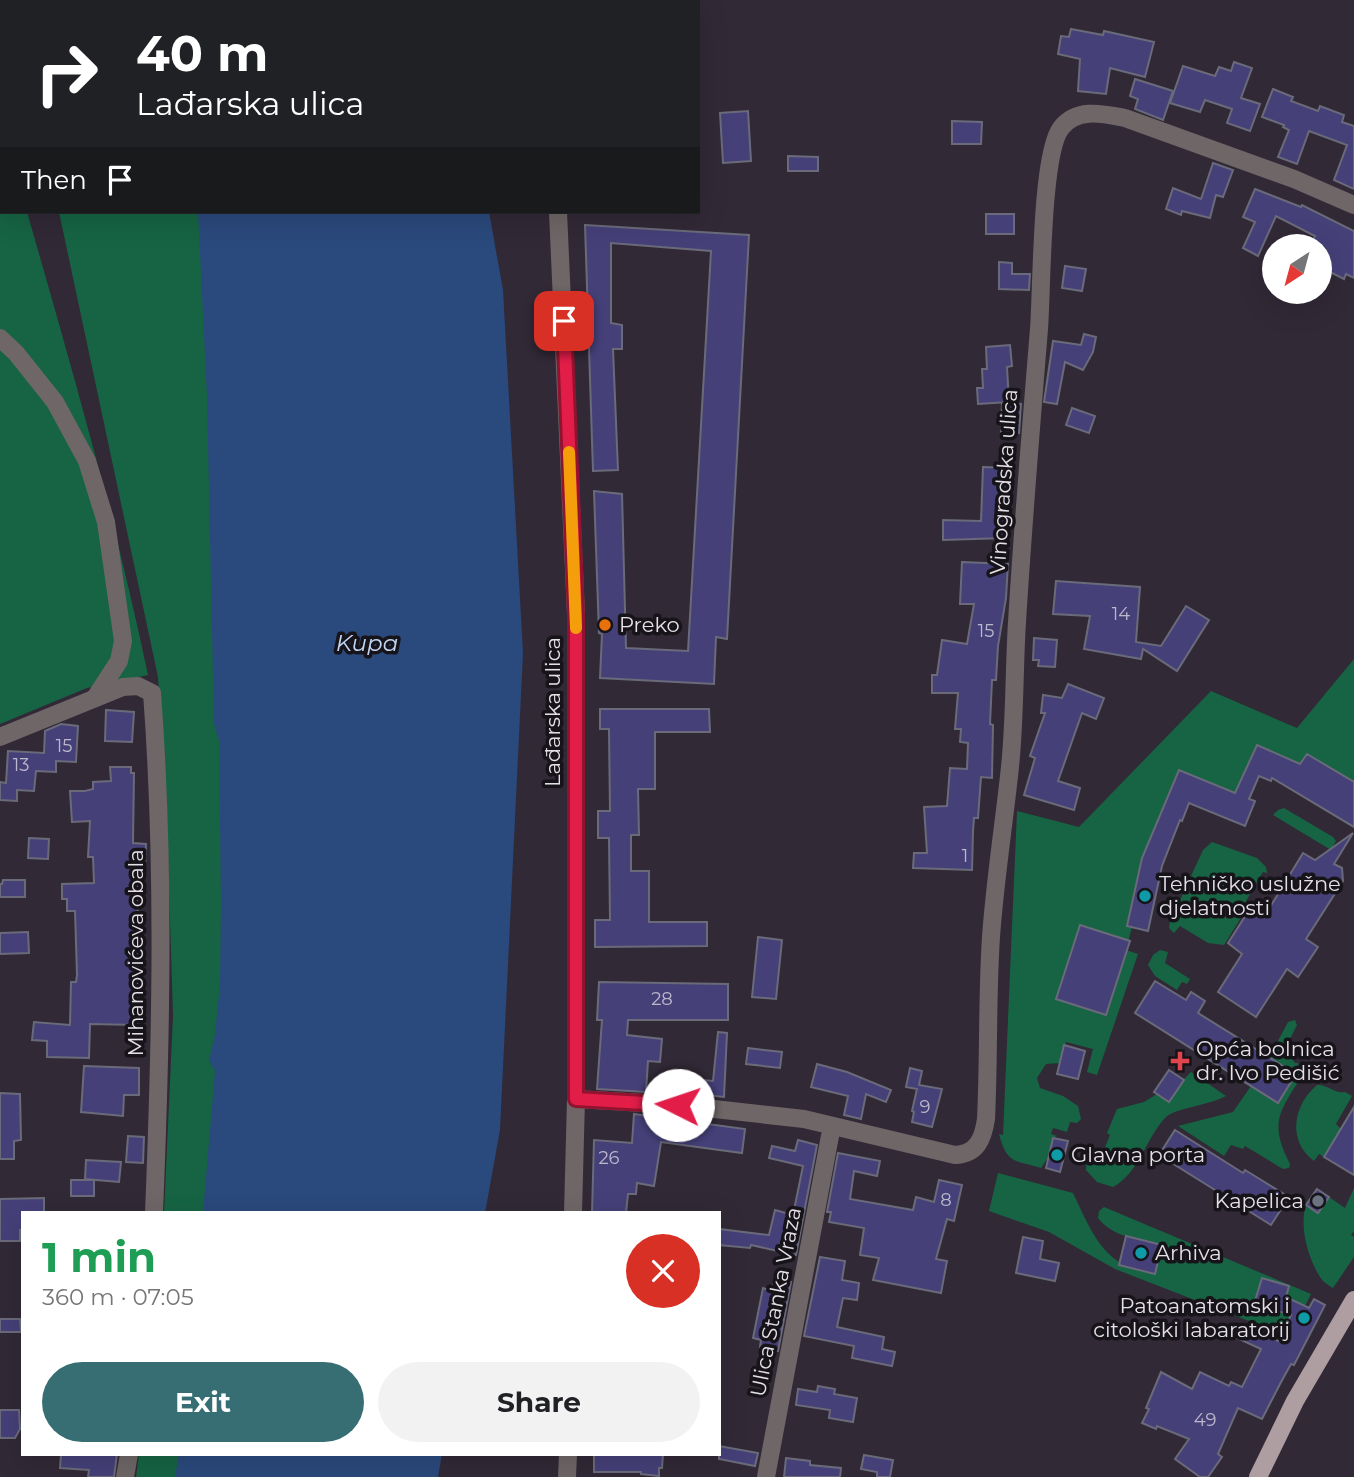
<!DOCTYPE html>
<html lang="en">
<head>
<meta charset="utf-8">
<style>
  body { margin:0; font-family:Montserrat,sans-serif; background:#f2f2f2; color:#202124; height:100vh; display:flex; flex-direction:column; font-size:26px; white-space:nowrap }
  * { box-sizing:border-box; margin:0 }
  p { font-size:23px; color:#757577 }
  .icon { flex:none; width:38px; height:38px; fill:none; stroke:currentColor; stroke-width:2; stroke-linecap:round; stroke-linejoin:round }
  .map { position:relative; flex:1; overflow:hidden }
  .panel { position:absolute; left:21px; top:1211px; width:700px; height:245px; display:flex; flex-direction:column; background:#fff; border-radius:0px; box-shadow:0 7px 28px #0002 }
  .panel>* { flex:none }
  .banner { position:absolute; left:0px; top:0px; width:700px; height:214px; box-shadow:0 7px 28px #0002; background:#202124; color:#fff; overflow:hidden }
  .needle { width:46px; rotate:216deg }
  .buttons { position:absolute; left:1262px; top:234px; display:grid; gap:14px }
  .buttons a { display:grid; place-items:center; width:70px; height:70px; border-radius:50%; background:#fff; box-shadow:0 7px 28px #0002; font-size:35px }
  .pin { position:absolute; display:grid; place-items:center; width:60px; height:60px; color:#fff; margin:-30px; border-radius:14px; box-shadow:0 4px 10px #0006 }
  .me { position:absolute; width:77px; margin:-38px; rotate:274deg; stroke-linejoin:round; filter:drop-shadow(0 0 5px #0008) }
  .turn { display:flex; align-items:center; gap:24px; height:147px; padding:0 21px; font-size:32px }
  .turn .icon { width:91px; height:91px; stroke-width:2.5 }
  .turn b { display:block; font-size:49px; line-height:60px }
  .then { display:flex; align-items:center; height:66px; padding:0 21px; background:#0003; gap:14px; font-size:26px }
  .round { display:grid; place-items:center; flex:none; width:74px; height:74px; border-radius:37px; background:#f2f2f2 }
  .overview { display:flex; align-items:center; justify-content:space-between; height:119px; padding:0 21px }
  h1 { font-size:42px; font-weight:700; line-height:52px; color:#1e9e55 }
  .button { display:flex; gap:14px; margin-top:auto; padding:14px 21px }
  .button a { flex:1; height:80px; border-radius:42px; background:#366e73; color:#fff; font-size:28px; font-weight:700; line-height:80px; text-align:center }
  .button a+a { background:#f2f2f2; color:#202124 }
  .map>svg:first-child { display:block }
  .green { fill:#166443 }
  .water { fill:#2a497c }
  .building { fill:#454078; stroke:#6a6a7a; stroke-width:2 }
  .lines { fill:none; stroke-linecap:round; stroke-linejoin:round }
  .minor { stroke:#6e6667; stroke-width:18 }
  .major { stroke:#af9ea1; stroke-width:18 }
  .route-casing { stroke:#92132f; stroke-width:18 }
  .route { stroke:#e11d48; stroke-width:12 }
  .slow { stroke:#f59e0b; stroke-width:12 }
  .food-dot { fill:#e8710a; stroke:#171419; stroke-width:2.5 }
  .culture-dot { fill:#0f9aa8; stroke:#171419; stroke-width:2.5 }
  .health-dot { fill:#e0444e; stroke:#171419; stroke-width:2.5 }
  .worship-dot { fill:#6b7280; stroke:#171419; stroke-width:2.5 }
  .labels { text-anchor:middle; stroke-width:7; stroke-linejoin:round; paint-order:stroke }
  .number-label { font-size:18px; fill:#bdb7cc }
  .street-label { font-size:21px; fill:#e5dfe8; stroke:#171419 }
  .poi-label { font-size:21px; fill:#e5dfe8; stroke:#171419; text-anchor:start }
  .water-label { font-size:23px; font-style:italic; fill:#c2d6f6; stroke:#171419 }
</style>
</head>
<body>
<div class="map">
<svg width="1354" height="1477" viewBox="0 0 1354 1477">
  <rect width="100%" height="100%" fill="#312936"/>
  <g class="green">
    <path d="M0,116L2,212H27C71,365 115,518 148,675L87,688L0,724Z"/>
    <path d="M59,212H277L317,1213H164L173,1016L167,824L158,677Z"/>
    <path d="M1354,659V782L1307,754L1299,767L1257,745L1235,793L1179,771L1142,858L1127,926L1132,927L1126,950L1138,954L1097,1075L1087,1072L1093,1049L1066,1042L1060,1063L1046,1064L1037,1078L1040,1088L1063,1096L1078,1106L1081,1119L1077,1123L1070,1122L1067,1132L1053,1128L1051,1134L1057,1136L1053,1138L1047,1159L1041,1168C1014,1160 1007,1164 999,1134L1003,1135L1017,811L1079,827L1211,691L1297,728Z"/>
    <path d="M1284,808L1333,837L1336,841L1331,850L1273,815L1278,810Z"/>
    <path d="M1212,842L1257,858L1266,867L1267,873L1263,872L1246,901L1249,905L1224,945L1208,943L1180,926L1174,933L1169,928L1170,922L1203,850Z"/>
    <path d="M1160,950L1168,952L1165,963L1190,979L1187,984L1182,982L1177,990L1155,976L1148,965L1153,955Z"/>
    <path d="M1295,1020L1297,1025L1285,1049L1295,1063H1298L1301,1077C1279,1113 1269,1123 1290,1164L1289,1168L1283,1169L1245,1146L1243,1149L1231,1145L1224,1156L1178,1126L1233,1112L1251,1086L1278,1103L1269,1058L1288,1022Z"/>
    <path d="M1169,1070L1184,1079L1191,1072L1226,1096C1211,1105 1174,1108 1165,1118C1145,1140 1139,1173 1113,1187L1097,1182L1086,1170L1087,1156L1100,1159L1110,1135L1107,1133L1117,1109L1144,1102L1157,1094L1154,1092Z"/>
    <path d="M1317,1085C1327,1084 1335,1094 1345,1092L1352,1096L1336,1124L1342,1130L1324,1157L1319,1154L1314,1161C1287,1141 1293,1105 1317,1085Z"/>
    <path d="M998,1173L1073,1193C1085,1218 1096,1247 1119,1262L1126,1236C1116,1234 1104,1226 1098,1218L1099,1211L1104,1207L1311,1294L1305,1306L1282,1334L1115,1269L1049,1232L989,1211Z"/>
    <path d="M1354,1188V1231L1351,1235L1354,1237V1257L1333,1288C1328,1285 1323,1282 1320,1277C1308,1258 1299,1227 1306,1205L1329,1197L1345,1208Z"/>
    <path d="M139,1454H302L297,1477H136Z"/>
  </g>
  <g class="water">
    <path d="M198,212H489L503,290L523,653L500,1130L485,1213H203L215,1071L209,1060L215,1035L220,984L221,903L219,741L214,724L207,396Z"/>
    <path d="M179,1454H442L438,1477H175Z"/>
  </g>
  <g class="building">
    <path d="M1071,29L1103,35L1104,31L1154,42L1145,77L1110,68L1106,94L1078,91L1080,59L1058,54L1061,36L1069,37Z"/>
    <path d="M1234,62L1252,68L1241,98L1260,104L1250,131L1227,123L1232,109L1205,100L1200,112L1170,103L1183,66L1215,76L1219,67L1231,71Z"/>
    <path d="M1135,79L1173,91L1163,120L1135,109L1138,99L1130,96Z"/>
    <path d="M1273,89L1293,97L1291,101L1318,111L1320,106L1344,115L1342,122L1354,126V189L1334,180L1347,145L1309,131L1297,164L1278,157L1289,130L1283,127L1284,125L1262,117Z"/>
    <path d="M748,111L751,161L723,163L720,113Z"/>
    <path d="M952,121L982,122L981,144H952Z"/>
    <path d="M788,156L818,157V171H788Z"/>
    <path d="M1213,163L1233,170L1223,197L1216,195L1210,218L1182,211L1181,215L1166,209L1173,188L1201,199Z"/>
    <path d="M1255,189L1301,207L1302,205L1354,231V278L1346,274L1344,279L1320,267V247H1309L1315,236L1276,216L1258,256L1243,248L1255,222L1243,217Z"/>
    <rect x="986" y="214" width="28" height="20"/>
    <path d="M585,225L749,235L727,639L716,637L714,684L600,678L602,634L599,633L594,491L622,494L626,648L688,651L711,251L611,243V323L622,325V349H613L618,470L593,471Z"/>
    <path d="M999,262L1012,263V274H1030L1029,290L999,289Z"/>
    <path d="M1065,266L1086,269L1082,291L1062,288Z"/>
    <path d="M1084,334L1096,337L1093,352L1083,370L1065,362L1057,404L1044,402L1053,341L1081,345Z"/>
    <path d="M1010,345L1012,366L1007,367L1009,402L978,404L977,388H983L982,369H987L986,347Z"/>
    <path d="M1002,403L1021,404L1019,433L1001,432Z"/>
    <path d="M1072,408L1095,416L1089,433L1066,425Z"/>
    <path d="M983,467L1011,468L1009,502H1004L1006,538L943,540V520L981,521Z"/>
    <path d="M962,562L1008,564L1006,598L998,646L996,680H992L990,724L993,725L992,778L981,777L978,818H974L973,831L972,870L913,868L914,853H927L924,807L947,806L950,768L967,769L968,743L960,742L961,729H955L958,693H932V675H937L942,640L967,644L974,604H960Z"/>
    <path d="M1056,581L1140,587L1136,642L1161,646L1186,606L1209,620L1177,671L1143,649L1141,659L1084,649L1090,616L1053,614Z"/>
    <path d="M1034,638L1057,640L1055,667L1038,666L1039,660H1033Z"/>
    <path d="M1068,684L1104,698L1096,719L1082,713L1058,781L1080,788L1074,810L1024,795L1035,758L1030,756L1045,713H1041L1043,695L1062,698Z"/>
    <path d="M600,709H709L710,732H655V789H638L639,835H631V871H649V922H707V946L595,947V920H610L609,838H598V811H610L609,729H600Z"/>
    <path d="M106,710L134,712L132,742L105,741Z"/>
    <path d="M61,724L78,726L76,762L56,761V772L36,771L34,791L17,790V801L0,800V782L6,783L8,751L44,753L45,731Z"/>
    <path d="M1257,745L1300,764L1307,754L1354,782V827L1272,778L1271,781L1259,776L1249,799L1255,801L1245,826L1189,803L1182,821L1180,820L1162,866L1148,931L1127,926L1142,858L1179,770L1235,793Z"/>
    <path d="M110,767H131V773H134L133,843L146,844L145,867H137L138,921H136L138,1025L90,1024L89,1058L47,1057V1041L32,1040L34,1022L70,1025L71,982H76L77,975L75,911H67V899H62V884L94,883L93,857H88L90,821L72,822L70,791H85L93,789V782L111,781Z"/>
    <path d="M1353,833L1334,864L1342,868L1343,881L1306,939L1318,947L1298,977L1287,969L1256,1017L1218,992L1242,954L1228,943L1251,907L1264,917L1303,853L1315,860Z"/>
    <path d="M29,838L49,839L48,859L28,858Z"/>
    <path d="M3,880H25V897H0V884H2Z"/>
    <path d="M1080,925L1130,941L1106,1015L1056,999Z"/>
    <path d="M28,932L29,953L0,954V933Z"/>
    <path d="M758,937L782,940L776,999L752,997Z"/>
    <path d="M1155,981L1186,1000L1191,992L1205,1001L1198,1013L1296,1074L1278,1103L1135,1013Z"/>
    <path d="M599,982L728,984V1020H628L627,1035L662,1039L660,1062L648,1061L646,1092L597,1089L602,1020H597Z"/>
    <path d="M718,1032L727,1033L724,1097L680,1092L682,1078L713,1081Z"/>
    <path d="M1064,1045L1085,1051L1078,1079L1057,1074Z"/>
    <path d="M748,1048L782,1052L780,1068L746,1064Z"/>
    <path d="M817,1064L847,1072L891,1090L886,1102L866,1094L861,1119L844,1115L848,1096L811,1087Z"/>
    <path d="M84,1066L139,1068V1095H124L123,1116L81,1112Z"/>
    <path d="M910,1068L922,1071L919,1085L942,1089L932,1127L912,1122L914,1112L912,1111L917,1089L906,1087Z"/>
    <path d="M1169,1070L1184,1080L1169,1102L1154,1092Z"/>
    <path d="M0,1093L20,1094L21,1140L14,1141V1159H0Z"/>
    <path d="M1354,1107V1175L1324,1157Z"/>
    <path d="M634,1114L745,1129L742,1153L661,1142L654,1186L637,1183L636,1194H628L626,1213H592L594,1140L632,1143Z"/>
    <path d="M1175,1130L1243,1173L1245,1170L1289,1197L1271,1225L1159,1155Z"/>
    <path d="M128,1136L144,1137L143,1163L126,1162Z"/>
    <path d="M1053,1138L1068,1141L1060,1172L1046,1168Z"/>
    <path d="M798,1140L817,1145L796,1255L751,1245L750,1248L719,1245V1229L769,1235L775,1210L793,1215L803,1166L769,1158L772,1146L795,1151Z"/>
    <path d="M838,1153L880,1161L877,1176L854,1171L850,1199L913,1210L916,1197L934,1202L939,1180L962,1185L954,1221L947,1219L936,1259L947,1261L941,1293L873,1280L879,1258L860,1255L864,1228L829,1222L831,1212H827Z"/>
    <path d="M86,1160L121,1162L119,1182L85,1179Z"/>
    <rect x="71" y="1180" width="23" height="16"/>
    <path d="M1317,1189L1329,1197L1318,1213L1306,1205Z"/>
    <path d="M44,1198V1213H23V1230H20V1241H0V1199Z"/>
    <path d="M1126,1236L1162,1245L1155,1274L1119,1265Z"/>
    <path d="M1023,1237L1043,1241L1040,1259L1059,1263L1055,1281L1016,1273Z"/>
    <path d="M820,1257L845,1261L842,1280L859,1283L857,1300L843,1298L837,1327L884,1337L882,1349L895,1352L892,1366L852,1358L854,1346L804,1336Z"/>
    <path d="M1262,1278L1289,1286L1286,1297L1309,1308L1314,1299L1325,1305L1294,1365L1291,1364L1280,1384L1262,1419L1238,1408L1218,1454L1222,1457L1208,1477H1200L1175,1459L1189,1439L1157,1426L1156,1429L1142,1423L1149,1409L1146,1408L1161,1372L1192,1389L1200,1372L1229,1386L1231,1382L1242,1387L1261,1349L1237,1338L1244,1324L1278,1341L1291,1315L1254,1304Z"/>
    <path d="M774,1279L791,1282L778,1351L760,1347L761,1340L753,1338L763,1288L772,1291Z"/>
    <path d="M0,1319H20L21,1332H0Z"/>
    <path d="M818,1386L835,1389L834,1394L857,1398L853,1422L829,1418L830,1410L796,1405L798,1389L817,1392Z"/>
    <path d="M0,1410H19L20,1429L15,1438H0Z"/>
    <path d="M719,1446L758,1453L755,1466L719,1459Z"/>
    <path d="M61,1454H117L114,1477H88L89,1470L60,1468Z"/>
    <path d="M594,1454H663L662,1468H659V1476L641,1474V1472H594Z"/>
    <path d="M864,1455L893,1460L890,1477H877V1472L861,1469Z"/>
    <path d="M786,1458L810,1461V1465L841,1468L840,1477H784Z"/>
  </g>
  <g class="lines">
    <g class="minor">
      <path d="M533,0V2"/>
      <path d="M558,212L576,615V1099L573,1213"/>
      <path d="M0,338L16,353L55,402L87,461L106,522L123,641L119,661L95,698"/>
      <path d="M0,737L123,687L138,686L152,693C165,866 161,1040 154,1213"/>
      <path d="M576,1099L678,1105L804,1119L955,1155C977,1154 983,1139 986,1119C989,1058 987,997 991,937C995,880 1004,824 1010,767C1015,719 1014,670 1017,622C1023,524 1031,427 1039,329C1042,290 1041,154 1061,128C1077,107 1104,114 1125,118L1294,179L1354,205"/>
      <path d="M125,1477L129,1454"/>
      <path d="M567,1477L568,1454"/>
      <path d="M766,1477L830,1136"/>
    </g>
    <path class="major" d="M1258,1477L1295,1401L1354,1300"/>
  </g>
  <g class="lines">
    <defs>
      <path id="route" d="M564,321L576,615V1099L678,1105"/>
    </defs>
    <use href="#route" class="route-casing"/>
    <use href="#route" class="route"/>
    <path class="slow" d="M569,452L576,628"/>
  </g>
  <circle class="food-dot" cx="605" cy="625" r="7"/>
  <g class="culture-dot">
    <circle cx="1145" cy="896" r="7"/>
    <circle cx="1057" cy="1155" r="7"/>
    <circle cx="1141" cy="1253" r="7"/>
    <circle cx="1304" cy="1318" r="7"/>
  </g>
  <path class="health-dot" d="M1176.5 1050.5h7v7h7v7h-7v7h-7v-7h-7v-7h7z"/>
  <circle class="worship-dot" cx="1318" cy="1201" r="7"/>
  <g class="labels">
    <g class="number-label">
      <text x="1121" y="620">14</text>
      <text x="986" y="637">15</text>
      <text x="64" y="752">15</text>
      <text x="21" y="771">13</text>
      <text x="965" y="862">1</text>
      <text x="662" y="1005">28</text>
      <text x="925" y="1113">9</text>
      <text x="609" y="1164">26</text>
      <text x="946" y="1206">8</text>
      <text x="1205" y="1426">49</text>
    </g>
    <g class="street-label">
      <text transform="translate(1004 482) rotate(-86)" y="7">Vinogradska ulica</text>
      <text transform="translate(553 712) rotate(-90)" y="7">Lađarska ulica</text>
      <text transform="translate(136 953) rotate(-90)" y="7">Mihanovićeva obala</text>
      <text transform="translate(776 1302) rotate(-79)" y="7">Ulica Stanka Vraza</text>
    </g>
    <g class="poi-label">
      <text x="619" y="632">Preko</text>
      <text x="1159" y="891">Tehničko uslužne<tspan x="1159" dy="24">djelatnosti</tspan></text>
      <text x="1196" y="1056">Opća bolnica<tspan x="1196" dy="24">dr. Ivo Pedišić</tspan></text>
      <text x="1071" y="1162">Glavna porta</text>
      <text x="1304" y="1208" text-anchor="end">Kapelica</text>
      <text x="1155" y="1260">Arhiva</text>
      <text x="1290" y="1313" text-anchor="end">Patoanatomski i<tspan x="1290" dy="24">citološki labaratorij</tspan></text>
    </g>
    <g class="water-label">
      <text x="367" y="651">Kupa</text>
    </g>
  </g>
</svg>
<div class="buttons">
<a><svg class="needle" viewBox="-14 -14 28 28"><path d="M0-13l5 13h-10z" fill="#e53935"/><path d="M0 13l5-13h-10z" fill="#757577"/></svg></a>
</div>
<div class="pin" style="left:564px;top:321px;background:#d93025"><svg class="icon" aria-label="arrive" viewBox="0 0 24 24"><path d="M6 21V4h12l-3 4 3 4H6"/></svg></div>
<svg class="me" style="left:678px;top:1105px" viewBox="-20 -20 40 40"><circle r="19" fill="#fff"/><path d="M0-13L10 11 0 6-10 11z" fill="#e11d48"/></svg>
<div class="banner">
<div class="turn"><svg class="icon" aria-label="right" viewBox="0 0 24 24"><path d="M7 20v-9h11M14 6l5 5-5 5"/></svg><div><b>40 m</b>Lađarska ulica</div></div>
<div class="then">Then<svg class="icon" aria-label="arrive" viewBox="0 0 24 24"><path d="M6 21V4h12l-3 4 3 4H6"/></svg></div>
</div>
<section class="panel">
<div class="overview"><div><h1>1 min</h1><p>360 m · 07:05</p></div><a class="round" style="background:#d93025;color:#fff"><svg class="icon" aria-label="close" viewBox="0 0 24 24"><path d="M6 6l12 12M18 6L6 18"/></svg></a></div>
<div class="button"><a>Exit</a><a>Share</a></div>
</section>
</div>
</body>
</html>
